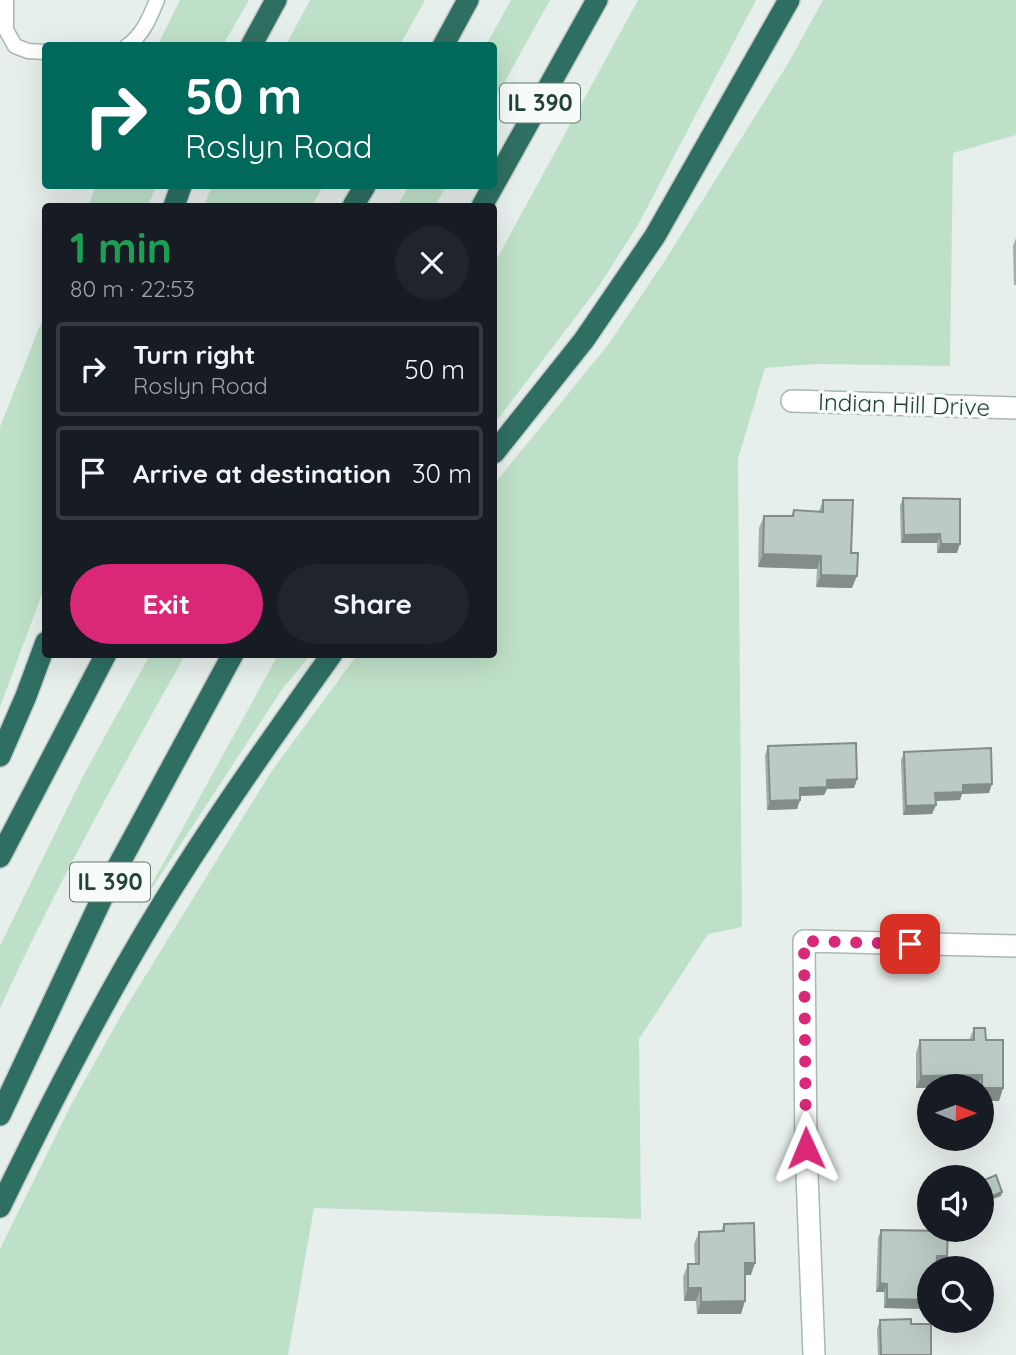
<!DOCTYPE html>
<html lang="en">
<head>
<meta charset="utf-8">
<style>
  body { margin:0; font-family:Quicksand,sans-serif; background:#20242c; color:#f1f3f6; height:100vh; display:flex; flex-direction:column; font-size:26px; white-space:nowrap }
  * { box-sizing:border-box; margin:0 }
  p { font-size:23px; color:#9ea1a6 }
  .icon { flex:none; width:38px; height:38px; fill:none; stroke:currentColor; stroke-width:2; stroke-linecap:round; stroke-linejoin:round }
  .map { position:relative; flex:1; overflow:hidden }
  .panel { position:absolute; left:42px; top:203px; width:455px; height:455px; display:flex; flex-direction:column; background:#171b24; border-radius:7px; box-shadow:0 7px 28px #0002 }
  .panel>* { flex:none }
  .top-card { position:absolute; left:42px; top:42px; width:455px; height:147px; border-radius:7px; box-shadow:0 7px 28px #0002; background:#00695c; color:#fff; overflow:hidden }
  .needle { width:46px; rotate:91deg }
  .fabs { position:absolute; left:917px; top:1074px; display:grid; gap:14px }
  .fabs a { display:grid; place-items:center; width:77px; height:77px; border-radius:50%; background:#171b24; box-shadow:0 7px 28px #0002; font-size:35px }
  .pin { position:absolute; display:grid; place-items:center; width:60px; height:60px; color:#fff; margin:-30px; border-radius:14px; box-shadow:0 4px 10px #0006 }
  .me { position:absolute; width:77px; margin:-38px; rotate:359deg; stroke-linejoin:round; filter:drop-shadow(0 0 5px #0008) }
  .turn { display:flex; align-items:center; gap:24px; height:147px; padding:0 28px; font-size:32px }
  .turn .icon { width:91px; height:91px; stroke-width:2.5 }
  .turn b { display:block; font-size:49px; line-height:60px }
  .round { display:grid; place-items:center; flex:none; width:74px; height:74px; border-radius:37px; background:#20242c }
  .head { display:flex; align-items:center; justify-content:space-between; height:119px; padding:0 28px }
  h1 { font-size:42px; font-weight:700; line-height:52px; color:#1e9e55 }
  .primary-button { display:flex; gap:14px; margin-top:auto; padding:14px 28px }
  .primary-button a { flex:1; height:80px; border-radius:42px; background:#db2777; color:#fff; font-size:28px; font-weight:700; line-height:80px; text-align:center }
  .primary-button a+a { background:#20242c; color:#f1f3f6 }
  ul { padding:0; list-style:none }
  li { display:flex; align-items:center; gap:21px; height:94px; margin:0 14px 10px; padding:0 14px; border:4px solid #363941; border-radius:7px }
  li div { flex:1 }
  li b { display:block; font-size:26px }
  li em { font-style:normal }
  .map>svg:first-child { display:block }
  .green { fill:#bfe0c8 }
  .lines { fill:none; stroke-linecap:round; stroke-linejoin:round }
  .service-casing { stroke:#a8b8b2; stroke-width:17 }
  .minor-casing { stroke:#a8b8b2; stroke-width:24 }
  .motorway-casing { stroke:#c2cac8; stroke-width:24 }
  .service { stroke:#fff; stroke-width:14 }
  .minor { stroke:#fff; stroke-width:21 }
  .motorway { stroke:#2f6f62; stroke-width:21 }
  .wall { fill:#a1aea9 }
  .shaded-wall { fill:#838d89 }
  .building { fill:#bbcac4; stroke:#838d89; stroke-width:2 }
  .route { stroke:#db2777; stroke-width:12; stroke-dasharray:0 21.6 }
  .labels { text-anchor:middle; stroke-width:7; stroke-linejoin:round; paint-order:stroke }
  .shield { fill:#f7fbf9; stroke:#637a73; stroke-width:2 }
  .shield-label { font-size:23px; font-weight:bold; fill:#24423a }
  .street-label { font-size:24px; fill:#24423a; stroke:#f7fbf9 }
</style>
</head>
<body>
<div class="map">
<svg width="1016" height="1355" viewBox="0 0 1016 1355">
  <rect width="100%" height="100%" fill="#e6efeb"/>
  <g class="green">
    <path d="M180,0H249L223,45H158Z"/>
    <path d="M310,0H425L400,45H286Z"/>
    <path d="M511,0H550L494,101V46L486,45Z"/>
    <path d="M638,0H756L639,223L597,289L494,424V264Z"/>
    <path d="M823,0H1016V135L953,153L950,366L816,364L765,368L738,459L742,927L708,934L639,1039L641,1219L314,1208L288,1355H0V1249L72,1103L123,1012L271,772L357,655L494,654V484L608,345L666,259L789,62Z"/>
    <path d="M96,186H156L148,206H88Z"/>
    <path d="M212,186H323L312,206H204Z"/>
    <path d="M409,186H446L435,206H397Z"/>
    <path d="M45,313V586L0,707V427Z"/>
    <path d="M150,655H185C120,771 56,887 0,1008V946L83,776Z"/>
    <path d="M278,655H310L281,691L137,911Z"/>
  </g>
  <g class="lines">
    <defs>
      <g id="service">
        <path d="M6,0V30L15,46L28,51L46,52"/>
        <path d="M127,46C143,35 150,17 157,0"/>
      </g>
      <g id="minor">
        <path d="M792,401L1016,408"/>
        <path d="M814,1355L806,1148L804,941L1016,946"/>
      </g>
      <g id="motorway">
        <path d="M251,46L276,0"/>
        <path d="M443,46L468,0"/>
        <path d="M174,206L181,186"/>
        <path d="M353,206L365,186"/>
        <path d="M482,206L597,0"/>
        <path d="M494,453L584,340L655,236L789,0"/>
        <path d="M0,756L26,696L46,642"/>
        <path d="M0,857L106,654"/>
        <path d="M0,1115L111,879L233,654"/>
        <path d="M0,1207C49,1106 100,1006 158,911C212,823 272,738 332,654"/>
      </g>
    </defs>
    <use href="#service" class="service-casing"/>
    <use href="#minor" class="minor-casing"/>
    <use href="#motorway" class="motorway-casing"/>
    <use href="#service" class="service"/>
    <use href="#minor" class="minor"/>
    <use href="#motorway" class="motorway"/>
  </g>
  <g class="wall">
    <path d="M1016,238V285H1014L1013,246Z"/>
    <path d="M903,498L957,553H937V543H901L900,506Z"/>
    <path d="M823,500L851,553L852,588L816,587L817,569L758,567L759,528L764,516H791L794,510L819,511Z"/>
    <path d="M768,746L857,779L854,788L827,789L824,795L800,796V800L797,809L767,810L765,755Z"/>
    <path d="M904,752L989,793L962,794L960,800L936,801V805L932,814L903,815L901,760Z"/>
    <path d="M974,1028L986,1040L1003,1088L999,1101H982V1087H929V1088H916V1053L920,1040H969Z"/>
    <path d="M724,1224L751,1275H745L741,1314H697L696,1301H684L683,1277L688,1264H695L694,1244L699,1232L721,1231Z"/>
    <path d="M881,1230L944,1265H936L929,1269V1309L884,1308V1292H876L878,1238Z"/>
    <path d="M880,1320L911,1324L931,1355H878L877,1329Z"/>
  </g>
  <g class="shaded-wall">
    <path d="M940,534L937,543H901L904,535Z"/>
    <path d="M941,544H960L957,553H937Z"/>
    <path d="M763,554L821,556L817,569L758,567Z"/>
    <path d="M821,575L857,576L852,588L816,587Z"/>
    <path d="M857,779L854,788L827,789L824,795L796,796L800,788L827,780Z"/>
    <path d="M992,784L989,793L962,794L960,800L932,801L935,793L963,785Z"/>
    <path d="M800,800L797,809L767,810L770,801Z"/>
    <path d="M936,805L932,814L903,815L906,806Z"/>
    <path d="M982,1075L977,1087H929V1088H916L921,1076Z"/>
    <path d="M982,1088H1003L999,1101H982Z"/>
    <path d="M1002,1192L1001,1196L982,1203V1200Z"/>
    <path d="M937,1256H947L944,1265H933Z"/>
    <path d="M745,1263H755L751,1275H740Z"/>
    <path d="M880,1283L887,1284L884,1292H876Z"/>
    <path d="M688,1288H701L696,1301H684Z"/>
    <path d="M887,1299L929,1300V1309L884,1308Z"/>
    <path d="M745,1301L741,1314H697L701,1302Z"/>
  </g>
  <g class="building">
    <path d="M903,498L960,499V544H941L940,534L904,535Z"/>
    <path d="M823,500H853L851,553H858L857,576L821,575V556L763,554L764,516H793L794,510L823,512Z"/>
    <path d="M856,743L857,779L827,780V787L800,788V800L770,801L768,746Z"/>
    <path d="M991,748L992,784L963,785V792L935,793L936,805L906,806L904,752Z"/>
    <path d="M974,1028H985L986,1040H1003V1088H982V1075L921,1076L920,1040H974Z"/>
    <path d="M996,1175L1002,1192L982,1200V1181Z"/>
    <path d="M754,1223L755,1263H745V1301L701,1302V1288H688V1264H699V1232L724,1231V1224Z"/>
    <path d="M881,1230L948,1231L947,1256H937L936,1269H929V1300L887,1299V1284L880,1283Z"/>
    <path d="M911,1319V1324H931V1355H881L880,1320Z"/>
  </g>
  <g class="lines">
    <path class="route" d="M806,1148L804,941L910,944"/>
  </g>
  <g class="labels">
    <g class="shield">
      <rect x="500" y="83.5" width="80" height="39" rx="5"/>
      <rect x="70" y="862.5" width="80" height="39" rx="5"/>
    </g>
    <g class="shield-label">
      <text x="540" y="111">IL 390</text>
      <text x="110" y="890">IL 390</text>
    </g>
    <g class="street-label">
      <text transform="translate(904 405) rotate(2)" y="8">Indian Hill Drive</text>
    </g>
  </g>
</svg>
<div class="fabs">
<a><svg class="needle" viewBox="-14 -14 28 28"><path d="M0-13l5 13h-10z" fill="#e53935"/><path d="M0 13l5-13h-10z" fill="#9ea1a6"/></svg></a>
<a><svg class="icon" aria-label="sound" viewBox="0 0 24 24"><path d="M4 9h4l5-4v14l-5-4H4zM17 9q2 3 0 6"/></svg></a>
<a><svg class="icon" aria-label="search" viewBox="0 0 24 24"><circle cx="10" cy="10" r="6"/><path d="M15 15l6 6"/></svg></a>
</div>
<div class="pin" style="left:910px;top:944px;background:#d93025"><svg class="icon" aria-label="arrive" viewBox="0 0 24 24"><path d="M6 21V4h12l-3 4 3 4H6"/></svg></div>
<svg class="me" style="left:806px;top:1148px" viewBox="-20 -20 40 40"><path d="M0-17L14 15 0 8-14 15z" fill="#db2777" stroke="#fff" stroke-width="4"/></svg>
<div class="top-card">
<div class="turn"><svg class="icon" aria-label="right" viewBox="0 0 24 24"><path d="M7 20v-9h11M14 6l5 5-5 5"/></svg><div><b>50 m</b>Roslyn Road</div></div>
</div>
<section class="panel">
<div class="head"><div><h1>1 min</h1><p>80 m · 22:53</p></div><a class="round"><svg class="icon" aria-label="close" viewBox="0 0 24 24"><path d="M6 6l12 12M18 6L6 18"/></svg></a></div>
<ul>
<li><svg class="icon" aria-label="right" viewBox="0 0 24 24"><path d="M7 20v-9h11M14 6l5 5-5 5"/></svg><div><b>Turn right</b><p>Roslyn Road</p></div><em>50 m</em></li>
<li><svg class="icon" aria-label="arrive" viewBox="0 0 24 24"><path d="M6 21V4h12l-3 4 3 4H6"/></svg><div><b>Arrive at destination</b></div><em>30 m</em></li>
</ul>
<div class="primary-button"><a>Exit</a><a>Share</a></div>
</section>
</div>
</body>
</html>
